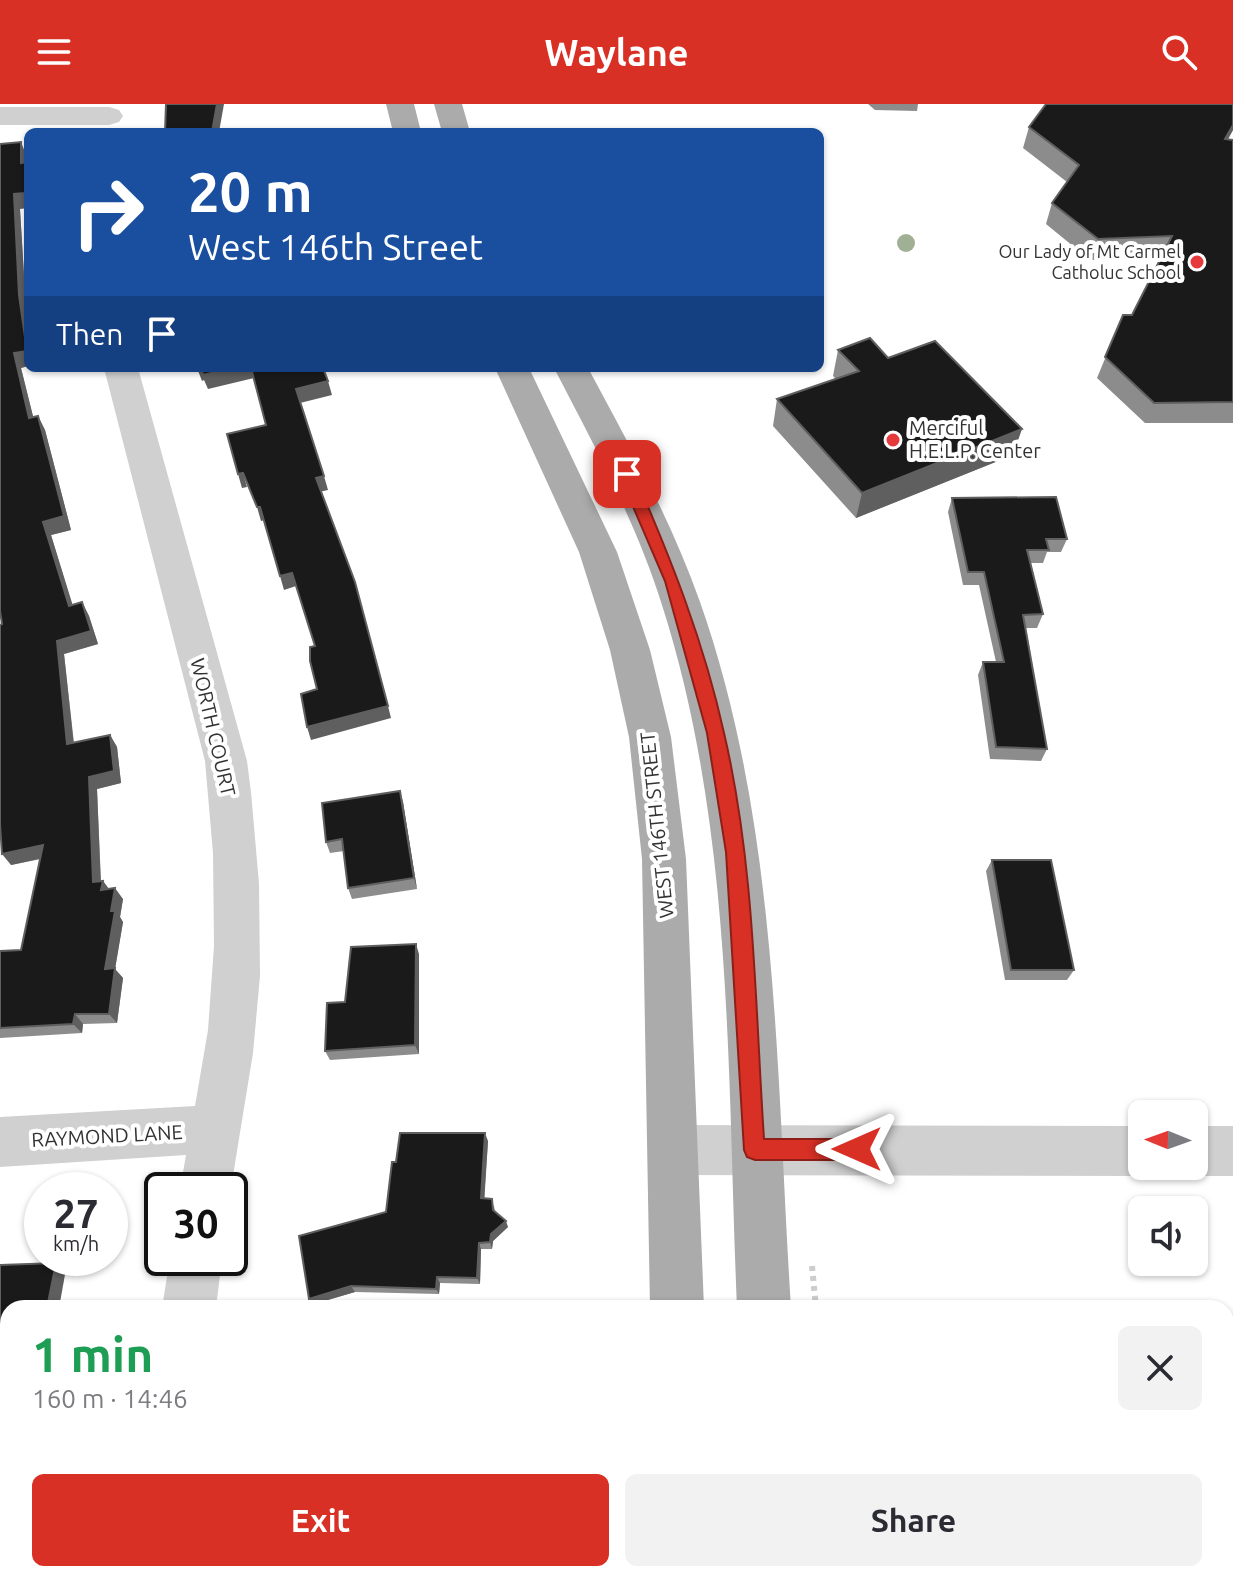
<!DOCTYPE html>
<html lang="en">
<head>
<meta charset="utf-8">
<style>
  body { margin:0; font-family:Ubuntu,sans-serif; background:#f2f2f3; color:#2b2b33; height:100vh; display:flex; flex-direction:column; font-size:30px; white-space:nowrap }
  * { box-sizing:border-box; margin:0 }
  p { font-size:26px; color:#7c7c81 }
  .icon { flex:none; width:44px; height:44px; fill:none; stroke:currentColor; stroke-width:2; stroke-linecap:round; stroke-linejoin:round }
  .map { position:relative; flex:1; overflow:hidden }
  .details { position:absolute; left:0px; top:1196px; width:1234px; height:282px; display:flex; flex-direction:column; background:#fff; border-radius:24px 24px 0 0; box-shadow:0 2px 6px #0004 }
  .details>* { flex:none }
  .hud { position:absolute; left:24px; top:24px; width:800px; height:244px; border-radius:12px; box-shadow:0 2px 6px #0004; background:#1a4fa0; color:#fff; overflow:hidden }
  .needle { width:52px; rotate:271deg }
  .controls { position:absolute; left:1128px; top:996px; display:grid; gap:16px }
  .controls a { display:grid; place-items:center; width:80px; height:80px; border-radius:12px; background:#fff; box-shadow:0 2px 6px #0004; font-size:40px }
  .speed { position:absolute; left:24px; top:1068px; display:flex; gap:16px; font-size:40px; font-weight:700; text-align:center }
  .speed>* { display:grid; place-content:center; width:104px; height:104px; border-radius:50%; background:#fff; box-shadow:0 2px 6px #0004; line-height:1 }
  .speed small { font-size:20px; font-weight:400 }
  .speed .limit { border:4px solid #111; border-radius:12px; background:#fff; color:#111 }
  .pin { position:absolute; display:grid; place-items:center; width:68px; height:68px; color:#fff; margin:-34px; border-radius:16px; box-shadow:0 4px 12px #0006 }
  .me { position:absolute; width:88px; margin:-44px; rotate:270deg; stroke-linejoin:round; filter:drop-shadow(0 0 6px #0008) }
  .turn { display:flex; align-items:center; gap:28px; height:168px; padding:0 32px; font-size:36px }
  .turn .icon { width:104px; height:104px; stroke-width:2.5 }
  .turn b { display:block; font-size:56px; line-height:68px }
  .then { display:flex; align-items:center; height:76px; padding:0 32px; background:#0003; gap:16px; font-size:30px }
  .round { display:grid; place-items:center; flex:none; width:84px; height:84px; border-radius:12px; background:#f2f2f3 }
  .headline { display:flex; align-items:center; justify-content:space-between; height:136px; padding:0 32px }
  h1 { font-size:48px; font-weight:700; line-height:60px; color:#1e9e55 }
  .button { display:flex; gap:16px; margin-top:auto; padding:16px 32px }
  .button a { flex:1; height:92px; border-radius:12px; background:#d93025; color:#fff; font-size:32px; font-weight:700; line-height:92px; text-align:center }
  .button a+a { background:#f2f2f3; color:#2b2b33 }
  header { display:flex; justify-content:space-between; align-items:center; height:104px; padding:0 32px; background:#d93025; color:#fff; font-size:36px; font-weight:700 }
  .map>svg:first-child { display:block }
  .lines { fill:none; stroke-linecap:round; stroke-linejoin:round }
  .path { stroke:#cdcdcd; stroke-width:6; stroke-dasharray:5 5; stroke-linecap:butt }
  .minor { fill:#d0d0d0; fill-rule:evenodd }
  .major { fill:#ababab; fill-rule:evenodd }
  .tree { fill:#a0b095 }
  .wall { fill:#8c8c8c }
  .shaded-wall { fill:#5f5f5f }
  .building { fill:#1a1a1a; stroke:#5f5f5f; stroke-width:2 }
  .route { fill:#d93025; stroke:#8d1f18; stroke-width:2 }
  .poi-dot { fill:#e6393c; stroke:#fff; stroke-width:3 }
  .labels { text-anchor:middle; stroke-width:8; stroke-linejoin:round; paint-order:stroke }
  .far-poi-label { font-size:18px; fill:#333; stroke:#fff; text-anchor:end }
  .poi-label { font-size:20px; fill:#333; stroke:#fff; text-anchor:start }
  .street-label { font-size:20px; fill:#333; stroke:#fff }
</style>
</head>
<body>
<header><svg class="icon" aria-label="menu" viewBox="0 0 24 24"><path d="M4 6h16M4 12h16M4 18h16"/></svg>Waylane<svg class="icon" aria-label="search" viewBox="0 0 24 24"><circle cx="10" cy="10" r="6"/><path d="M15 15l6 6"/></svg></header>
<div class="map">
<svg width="1233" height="1477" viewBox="0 0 1233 1477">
  <rect width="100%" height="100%" fill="#fff"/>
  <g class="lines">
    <g class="path">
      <path d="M812,1162L816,1204"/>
      <path d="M837,1470L838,1477"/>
    </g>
    <g class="minor">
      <path d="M0,3H109L119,6L123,12L119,18L109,21H0Z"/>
      <path d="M104,264H138L247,657L251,688L259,780L260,872L253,949L230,1090V1086H180L186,1051L0,1063V1013L195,1002L208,926L214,842L213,749L205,657Z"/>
      <path d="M673,1021L1142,1022V1062H1161L1142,1072L673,1071L655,1064L648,1046L655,1028Z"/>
      <path d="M1194,1022H1233V1072H1194L1176,1065L1175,1062H1194Z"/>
      <path d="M170,1154H222L216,1204H162Z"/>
      <path d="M121,1470H181L180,1477H120Z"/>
    </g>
    <g class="major">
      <path d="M386,0H414L421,28H393Z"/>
      <path d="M434,0H462L470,28H442Z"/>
      <path d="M495,264H529L617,448L650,546L671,633L686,755L704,1204H650L642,755L629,633L610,546L579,448Z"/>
      <path d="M554,264H588C629,340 671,416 700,498C779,722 776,970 791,1204H737C727,971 734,726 662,501C636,418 594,341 554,264Z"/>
      <rect x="654" y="1470" width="60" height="7"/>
      <rect x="750" y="1470" width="60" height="7"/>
    </g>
  </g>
  <circle class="tree" cx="906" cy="139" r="9"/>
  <g class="wall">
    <path d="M868,0H918L917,7L875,6Z"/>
    <path d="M1233,0V26L1228,35L1233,36V319H1145L1097,274L1123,211H1132L1161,153L1090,156L1046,120L1052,99L1067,78L1023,44L1029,23Z"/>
    <path d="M0,40L27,53L20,105L26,205L28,220V262L21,264L33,313L38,312L45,326L71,426L51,431L72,501L82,498L89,512L98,540L64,550L74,639L110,631L117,643L121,679L97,685L101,777H103L109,785L123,795L120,813L123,818L115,865L123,874L117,919L83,920L82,929L0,934V847L21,846L41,755L11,761L2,520Z"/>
    <path d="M838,246L888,254L1013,351L856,414L773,322L777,295L836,275L833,272Z"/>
    <path d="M952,394L1067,435L1061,448H1047L1043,459H1031L1043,510L1037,524H1026L1047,645L1041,657L990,655L978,571L983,558H996L979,481H963L948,408Z"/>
    <path d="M403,698L417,785L352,795L348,784L344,747L330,749L326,738Z"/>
    <path d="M992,756L1074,866L1067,876H1005L986,767Z"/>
    <path d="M419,850V950L330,956L325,947L345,898Z"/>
    <path d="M488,1037L484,1095L494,1102L495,1107L508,1123L493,1137L492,1145H481L480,1180L440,1179L439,1190L355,1188L314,1200L309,1195L386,1108L396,1058Z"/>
  </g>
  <g class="shaded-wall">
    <path d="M217,0H224L219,28H212Z"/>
    <path d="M1233,21V26L1216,57L1225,35Z"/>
    <path d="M21,38L27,53L28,61V104L20,105L26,205L28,220V262L21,264L37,328L29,314L14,249L19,191L14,90L21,59Z"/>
    <path d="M197,264H251L254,274L208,285L204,276L202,277Z"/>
    <path d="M328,277L332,291L300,299L296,285Z"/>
    <path d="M38,312L45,326L71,426L51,431L77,515L69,502L43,418Z"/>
    <path d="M1022,325L1013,351L856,414L862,389Z"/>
    <path d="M243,369L247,383L242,384L238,370Z"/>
    <path d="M324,372L328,386L319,388L316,374Z"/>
    <path d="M257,403H260L265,416L261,417Z"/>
    <path d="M292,469L296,482L284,486L280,472Z"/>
    <path d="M82,498L89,512L98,540L64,550L75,652L67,640L57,537Z"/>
    <path d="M388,602L391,614L311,636L307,623Z"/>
    <path d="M110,631L117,643L121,679L97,685L101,785L103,777L111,788L109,796L93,778L89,673Z"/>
    <path d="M400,687L403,698L417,785L414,774Z"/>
    <path d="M43,741L52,752L11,761L2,750Z"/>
    <path d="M115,784L123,795L120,813L123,818L115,865L123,874L117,919L109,910L105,865L111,807Z"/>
    <path d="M416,840L419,850V950L415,941Z"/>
    <path d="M75,910L83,920L82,929L73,920Z"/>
    <path d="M485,1029L488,1037L484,1101L481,1094Z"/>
    <path d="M506,1117L508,1123L493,1137L492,1145L490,1138L491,1130Z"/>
    <path d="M479,1139L481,1145L480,1180L477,1174Z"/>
    <path d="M56,1159L66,1165L59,1204H47Z"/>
    <path d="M437,1173L440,1179L439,1190L436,1185Z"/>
    <path d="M351,1182L355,1188L314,1200L309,1195Z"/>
    <path d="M4,1219L8,1220V1247L0,1273V1231Z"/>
  </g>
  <g class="building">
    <path d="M166,0H217L212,28H165Z"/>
    <path d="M1046,0H1233V21L1225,35L1233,36V298L1154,299L1105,253L1123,211H1132L1172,132L1098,135L1052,99L1079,61L1029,23Z"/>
    <path d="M21,38V59L27,58L26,89L14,90L19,191L27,247L14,249L29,314L38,312L64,412L43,418L69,502L82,498L91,527L57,537L67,640L110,631L114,667L89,673L93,778L103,777L101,786L115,784L111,807H115L105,865L115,864L109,910H75L73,920L0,924V847L21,846L43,741L2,750L0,720V521L2,520L0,507V40Z"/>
    <path d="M870,234L888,254L935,237L1022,325L862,389L777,295L859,267L838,246Z"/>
    <path d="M201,264H232L203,271Z"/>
    <path d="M251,264H323L328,277L296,285L324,372L316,374L355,478L388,602L307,623L301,590L317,585L310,557V543L315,542L292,469L280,472L260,403H257L243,369L238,370L227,330L266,321Z"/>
    <path d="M1056,393L1067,435H1046L1049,446H1027L1043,510L1023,511L1047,645L996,643L983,558H1004L984,468H968L952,394Z"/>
    <path d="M400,687L414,774L348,784L342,735L326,738L322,699Z"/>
    <path d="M992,756H1051L1074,866H1011Z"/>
    <path d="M416,840L415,941L325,947L327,899L345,898L351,843Z"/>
    <path d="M400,1029H485L481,1094L492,1095L493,1106L506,1117L491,1130L490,1138L479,1139L477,1174L437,1173L436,1185L351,1182L309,1195L299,1132L386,1108L392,1058H396Z"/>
    <path d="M56,1159L47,1204H8V1219H4L0,1231V1161Z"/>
  </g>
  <path class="route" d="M627,365L634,370C671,455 704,538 724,629C755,761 755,901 764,1035H857L864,1038L867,1045L864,1053L857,1056H755L747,1053L744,1046L726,748L707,629L665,477L619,370Z"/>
  <g class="poi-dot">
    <circle cx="1197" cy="158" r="8"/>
    <circle cx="893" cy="336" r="8"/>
  </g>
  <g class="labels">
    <g class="far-poi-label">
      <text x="1181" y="154">Our Lady of Mt Carmel<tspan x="1181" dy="21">Catholuc School</tspan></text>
    </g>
    <g class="poi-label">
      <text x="909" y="331">Merciful<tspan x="909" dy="23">H.E.L.P. Center</tspan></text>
    </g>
    <g class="street-label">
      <text transform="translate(213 623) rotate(77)" y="7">WORTH COURT</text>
      <text transform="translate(657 721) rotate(-96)" y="7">WEST 146TH STREET</text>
      <text transform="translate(107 1032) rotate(-3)" y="7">RAYMOND LANE</text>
    </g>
  </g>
</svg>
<div class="controls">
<a><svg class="needle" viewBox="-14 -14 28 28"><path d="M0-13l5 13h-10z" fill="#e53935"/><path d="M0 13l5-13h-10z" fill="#7c7c81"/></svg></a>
<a><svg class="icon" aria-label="sound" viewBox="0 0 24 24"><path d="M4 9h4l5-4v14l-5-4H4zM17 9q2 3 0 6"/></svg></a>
</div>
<div class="speed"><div>27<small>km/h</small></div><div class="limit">30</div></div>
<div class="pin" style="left:627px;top:370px;background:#d93025"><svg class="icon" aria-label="arrive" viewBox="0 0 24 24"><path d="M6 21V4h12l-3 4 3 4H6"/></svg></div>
<svg class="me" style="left:857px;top:1045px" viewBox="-20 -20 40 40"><path d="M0-17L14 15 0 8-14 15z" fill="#d93025" stroke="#fff" stroke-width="4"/></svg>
<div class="hud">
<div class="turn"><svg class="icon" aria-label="right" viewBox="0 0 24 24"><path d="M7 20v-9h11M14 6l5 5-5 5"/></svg><div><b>20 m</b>West 146th Street</div></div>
<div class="then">Then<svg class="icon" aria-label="arrive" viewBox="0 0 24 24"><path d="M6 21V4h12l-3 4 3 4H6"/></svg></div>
</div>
<section class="details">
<div class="headline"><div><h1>1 min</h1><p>160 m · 14:46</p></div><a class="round"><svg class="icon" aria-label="close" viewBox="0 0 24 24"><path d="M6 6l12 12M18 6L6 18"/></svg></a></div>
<div class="button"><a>Exit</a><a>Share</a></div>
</section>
</div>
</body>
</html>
